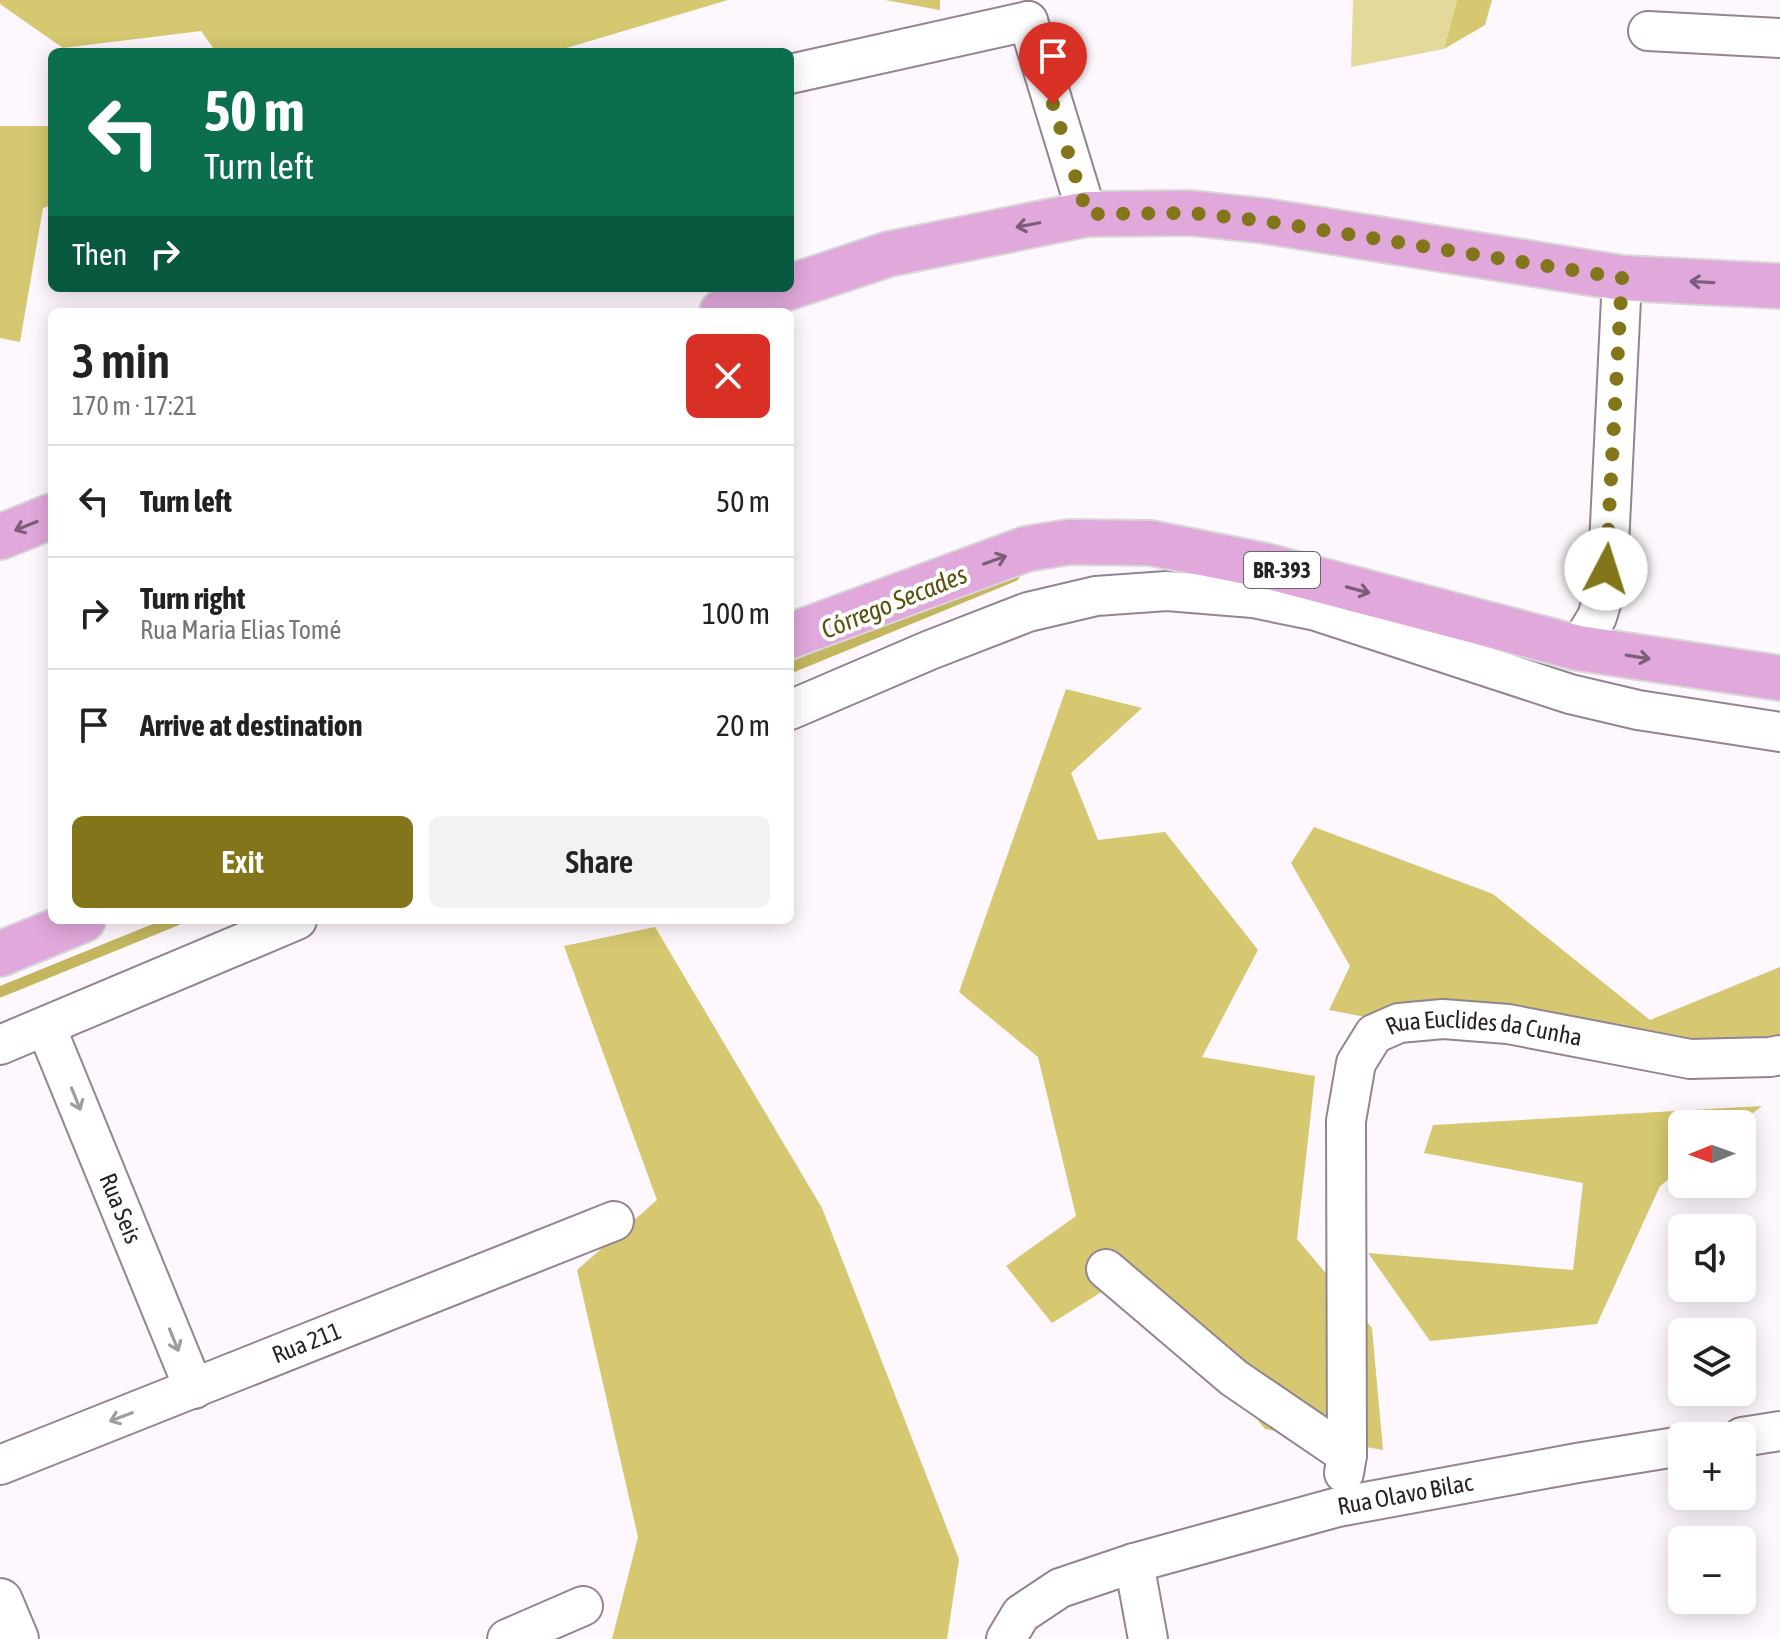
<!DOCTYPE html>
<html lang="en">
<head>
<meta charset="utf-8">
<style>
  body { margin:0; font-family:"Asap Condensed",sans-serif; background:#f2f2f2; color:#222; height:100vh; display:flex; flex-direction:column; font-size:30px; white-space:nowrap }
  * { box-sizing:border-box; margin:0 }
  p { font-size:26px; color:#767676 }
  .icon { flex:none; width:44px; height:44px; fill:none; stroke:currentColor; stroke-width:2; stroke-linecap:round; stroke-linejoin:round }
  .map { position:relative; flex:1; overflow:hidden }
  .drawer { position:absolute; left:48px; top:308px; width:746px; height:616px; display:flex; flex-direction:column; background:#fff; border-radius:12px; box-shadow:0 4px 20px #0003 }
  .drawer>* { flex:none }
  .banner { position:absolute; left:48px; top:48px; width:746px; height:244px; border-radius:12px; box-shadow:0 4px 20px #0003; background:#0b6e4f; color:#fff; overflow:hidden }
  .needle { width:52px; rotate:269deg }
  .buttons { position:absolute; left:1668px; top:1110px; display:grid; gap:16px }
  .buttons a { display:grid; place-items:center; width:88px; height:88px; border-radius:12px; background:#fff; box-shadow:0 4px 20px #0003; font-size:40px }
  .pin { position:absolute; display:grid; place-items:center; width:68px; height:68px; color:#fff; margin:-82px -34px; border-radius:50% 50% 50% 0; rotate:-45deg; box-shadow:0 0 8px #0007 }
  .pin .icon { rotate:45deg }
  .me { position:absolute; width:88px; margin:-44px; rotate:5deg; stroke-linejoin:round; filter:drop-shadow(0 0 6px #0008) }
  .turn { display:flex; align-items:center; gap:28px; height:168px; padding:0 24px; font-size:36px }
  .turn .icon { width:104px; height:104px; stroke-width:2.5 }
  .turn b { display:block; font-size:56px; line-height:68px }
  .then { display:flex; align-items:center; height:76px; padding:0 24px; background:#0003; gap:16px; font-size:30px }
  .round { display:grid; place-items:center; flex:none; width:84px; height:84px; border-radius:12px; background:#f2f2f2 }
  .headline { display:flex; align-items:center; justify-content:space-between; height:136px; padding:0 24px }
  h1 { font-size:48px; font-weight:600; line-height:60px }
  .primary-button { display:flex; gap:16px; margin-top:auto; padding:16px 24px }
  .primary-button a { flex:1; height:92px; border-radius:12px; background:#83761a; color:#fff; font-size:32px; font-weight:600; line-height:92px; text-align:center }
  .primary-button a+a { background:#f2f2f2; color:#222 }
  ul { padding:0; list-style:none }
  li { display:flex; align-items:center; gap:24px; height:112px; padding:0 24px; border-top:2px solid #e0e0e0 }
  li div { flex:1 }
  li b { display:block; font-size:30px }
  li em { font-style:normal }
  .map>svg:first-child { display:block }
  .green { fill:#e2d99a }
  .forest { fill:#d5c870 }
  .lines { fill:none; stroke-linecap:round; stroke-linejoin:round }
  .stream { stroke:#c3b65f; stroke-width:11 }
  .minor-casing { stroke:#938491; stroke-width:42 }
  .tertiary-casing { stroke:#938491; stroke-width:48 }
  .primary-casing { stroke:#d8d7d8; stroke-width:48 }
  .minor { stroke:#fff; stroke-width:38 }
  .tertiary { stroke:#fff; stroke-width:44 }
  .primary { stroke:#e0a8db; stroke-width:44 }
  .oneway { stroke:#7b5e79 }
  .oneway2 { stroke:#9e9c9e }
  .route { stroke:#83761a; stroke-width:14; stroke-dasharray:0 25.2 }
  .labels { text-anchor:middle; stroke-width:8; stroke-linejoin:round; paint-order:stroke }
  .shield { fill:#fff; stroke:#686468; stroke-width:2 }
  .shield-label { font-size:22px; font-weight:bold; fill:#282228 }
  .street-label { font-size:24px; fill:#282228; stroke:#fff }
  .water-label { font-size:26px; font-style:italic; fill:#5a510c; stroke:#fff }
</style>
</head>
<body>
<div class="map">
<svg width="1780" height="1639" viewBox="0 0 1780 1639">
  <rect width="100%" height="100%" fill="#fef7fd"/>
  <path class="green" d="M1353,0H1457L1444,49L1351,67Z"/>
  <g class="forest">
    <path d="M0,0H728L553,52H216L201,31L63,48L0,4Z"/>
    <path d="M885,0H940V10H939Z"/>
    <path d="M1457,0H1492L1485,25L1444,49Z"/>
    <path d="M0,126H52V205L43,208L20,342L0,338Z"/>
    <path d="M1066,689L1142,708L1071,773L1098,840L1165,832L1258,950L1202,1057L1315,1076L1297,1239L1372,1328L1383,1450L1265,1429L1135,1271L1052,1323L1006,1266L1076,1216L1038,1057L959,992Z"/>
    <path d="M1314,827L1493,894L1650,1020L1780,967V1048L1758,1055L1590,1061L1329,1010L1350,966L1291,863Z"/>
    <path d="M655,927L822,1208L959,1559L947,1639H612L638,1537L577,1270L657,1200L564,946Z"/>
    <path d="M1762,1106L1739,1124H1682V1169L1660,1186L1597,1324L1430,1341L1368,1253L1573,1270L1583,1183L1424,1153L1433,1125Z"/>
  </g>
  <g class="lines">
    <g class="stream">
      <path d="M790,668L1014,576"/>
      <path d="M0,992L177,920"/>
    </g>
    <defs>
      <g id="minor">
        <path d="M1028,21L1087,214"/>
        <path d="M1648,31L1780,38"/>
        <path d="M790,74L1028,21"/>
        <path d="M1578,648L1597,617L1604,594L1609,545L1622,278"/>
        <path d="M790,710L930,650L1028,612L1096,596L1167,591L1253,598L1316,611L1570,694L1638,710L1780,732"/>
        <path id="s1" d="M46,1027L194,1389"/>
        <path d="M0,1045L297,920"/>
        <path d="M1106,1269L1234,1378L1347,1455L1344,1473"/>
        <path d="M1742,1437L1780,1431"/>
        <path id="s2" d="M1347,1455L1346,1121L1356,1063L1374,1034L1399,1023L1443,1019L1508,1024L1690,1059L1770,1057L1780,1055"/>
        <path id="s3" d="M0,1465L614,1221"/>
        <path d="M1134,1563L1148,1639"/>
        <path d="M507,1639L583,1606"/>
        <path id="s4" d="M1006,1639L1021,1614L1060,1588L1134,1563L1338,1507L1577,1463L1682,1446"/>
      </g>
      <path id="tertiary" d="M0,1601L16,1639"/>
      <g id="primary">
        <path d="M790,287L889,254L1087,214L1191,213L1265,221L1622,278L1780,286"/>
        <path d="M722,312L786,288"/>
        <path d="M0,537L52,516"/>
        <path d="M790,636L1026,549L1069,542L1151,543L1262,565L1578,648L1780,678"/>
        <path d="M0,954L83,920"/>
      </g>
    </defs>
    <use href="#minor" class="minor-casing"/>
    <use href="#tertiary" class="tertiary-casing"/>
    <use href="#primary" class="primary-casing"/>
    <use href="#minor" class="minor"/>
    <use href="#tertiary" class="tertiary"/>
    <use href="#primary" class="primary"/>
  </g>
  <defs><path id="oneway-shaft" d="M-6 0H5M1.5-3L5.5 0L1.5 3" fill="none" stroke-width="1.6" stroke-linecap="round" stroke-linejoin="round" transform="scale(2)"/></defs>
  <g class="oneway">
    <use href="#oneway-shaft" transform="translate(1028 225) rotate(169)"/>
    <use href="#oneway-shaft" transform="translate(1702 282) rotate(-177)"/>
    <use href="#oneway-shaft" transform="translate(26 526) rotate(158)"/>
    <use href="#oneway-shaft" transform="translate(995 560) rotate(-20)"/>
    <use href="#oneway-shaft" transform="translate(1358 590) rotate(15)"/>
    <use href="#oneway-shaft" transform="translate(1638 657) rotate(9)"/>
  </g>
  <g class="oneway2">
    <use href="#oneway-shaft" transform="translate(76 1099) rotate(68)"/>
    <use href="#oneway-shaft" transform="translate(174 1340) rotate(68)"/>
    <use href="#oneway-shaft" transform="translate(121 1417) rotate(159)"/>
  </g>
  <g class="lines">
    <path class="route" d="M1053,104L1087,214L1191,213L1265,221L1622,278L1606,569"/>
  </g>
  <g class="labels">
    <rect class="shield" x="1244" y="552" width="76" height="36" rx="6"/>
    <g class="shield-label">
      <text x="1282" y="578">BR-393</text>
    </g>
    <g class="street-label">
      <text dy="8" stroke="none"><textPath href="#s2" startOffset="540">Rua Euclides da Cunha</textPath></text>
      <text dy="8" stroke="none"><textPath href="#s1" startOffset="196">Rua Seis</textPath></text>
      <text dy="8" stroke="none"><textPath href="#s3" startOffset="330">Rua 211</textPath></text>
      <text dy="8" stroke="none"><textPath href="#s4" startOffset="434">Rua Olavo Bilac</textPath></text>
    </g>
    <g class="water-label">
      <text transform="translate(894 602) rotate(-22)" y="9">Córrego Secades</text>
    </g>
  </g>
</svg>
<div class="buttons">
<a><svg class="needle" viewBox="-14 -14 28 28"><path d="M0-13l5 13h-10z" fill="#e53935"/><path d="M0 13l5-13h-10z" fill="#767676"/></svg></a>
<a><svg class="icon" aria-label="sound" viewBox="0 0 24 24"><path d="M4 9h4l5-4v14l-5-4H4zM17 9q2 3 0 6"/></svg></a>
<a><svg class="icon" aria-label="layers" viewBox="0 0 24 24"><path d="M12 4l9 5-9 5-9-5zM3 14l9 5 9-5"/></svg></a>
<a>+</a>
<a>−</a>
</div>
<div class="pin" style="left:1053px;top:104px;background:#d93025"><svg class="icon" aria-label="arrive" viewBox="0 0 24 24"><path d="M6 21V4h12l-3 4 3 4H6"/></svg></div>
<svg class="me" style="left:1606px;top:569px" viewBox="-20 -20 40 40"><circle r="19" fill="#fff"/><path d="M0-13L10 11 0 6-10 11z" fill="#83761a"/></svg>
<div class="banner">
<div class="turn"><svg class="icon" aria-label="left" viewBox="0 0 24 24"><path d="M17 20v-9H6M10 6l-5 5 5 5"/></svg><div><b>50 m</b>Turn left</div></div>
<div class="then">Then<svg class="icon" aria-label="right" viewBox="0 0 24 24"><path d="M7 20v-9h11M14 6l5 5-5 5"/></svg></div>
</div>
<section class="drawer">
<div class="headline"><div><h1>3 min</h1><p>170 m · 17:21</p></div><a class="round" style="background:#d93025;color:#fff"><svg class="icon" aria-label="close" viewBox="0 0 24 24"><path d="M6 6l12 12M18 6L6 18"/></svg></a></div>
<ul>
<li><svg class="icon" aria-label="left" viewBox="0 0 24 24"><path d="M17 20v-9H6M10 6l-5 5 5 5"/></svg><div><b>Turn left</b></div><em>50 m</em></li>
<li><svg class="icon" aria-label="right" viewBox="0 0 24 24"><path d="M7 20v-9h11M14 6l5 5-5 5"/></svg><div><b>Turn right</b><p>Rua Maria Elias Tomé</p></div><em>100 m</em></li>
<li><svg class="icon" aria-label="arrive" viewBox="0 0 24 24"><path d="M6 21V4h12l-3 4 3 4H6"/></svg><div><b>Arrive at destination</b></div><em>20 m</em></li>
</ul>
<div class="primary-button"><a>Exit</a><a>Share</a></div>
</section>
</div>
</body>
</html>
